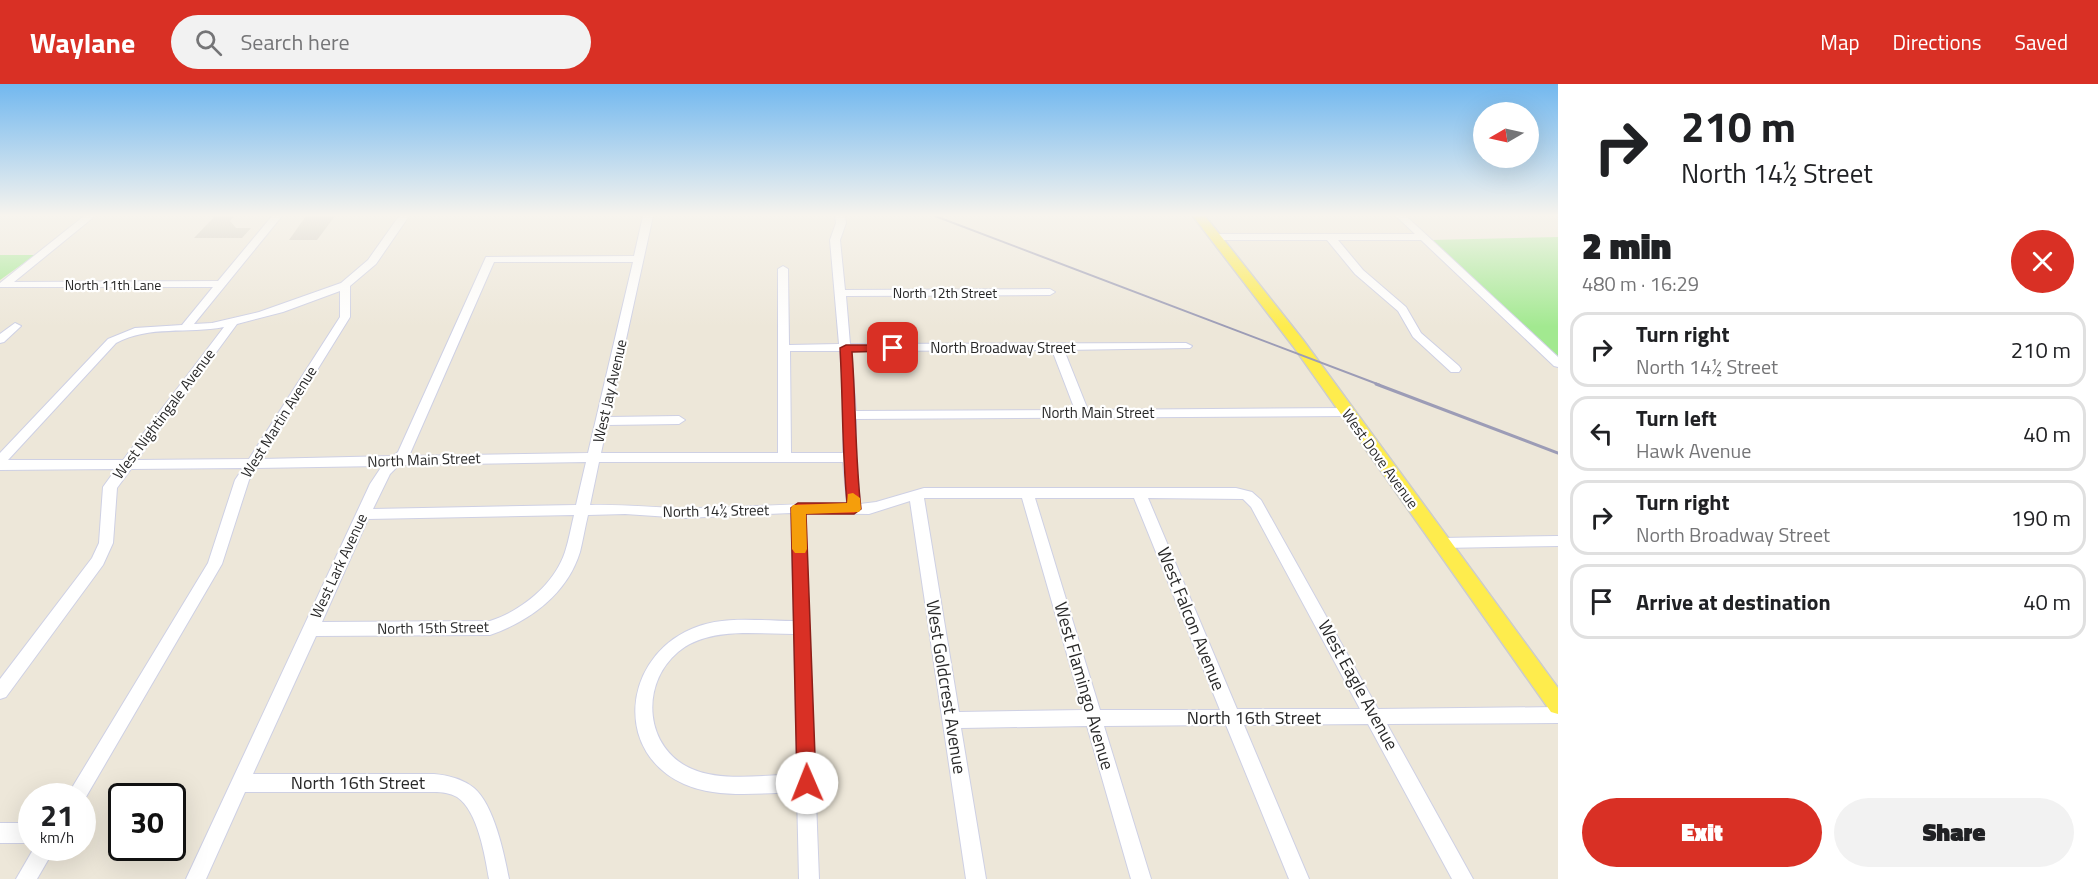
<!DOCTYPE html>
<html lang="en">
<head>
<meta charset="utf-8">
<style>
  body { margin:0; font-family:"Titillium Web",sans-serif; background:#f2f2f2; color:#202124; height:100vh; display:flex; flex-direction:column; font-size:22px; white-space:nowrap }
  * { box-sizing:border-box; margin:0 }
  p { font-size:20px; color:#757577 }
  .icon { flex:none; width:33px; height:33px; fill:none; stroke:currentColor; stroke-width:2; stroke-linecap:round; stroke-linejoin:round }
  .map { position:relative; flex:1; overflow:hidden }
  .drawer { display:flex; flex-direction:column; background:#fff; width:540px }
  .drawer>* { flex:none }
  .guide { background:#fff; color:#202124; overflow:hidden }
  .needle { width:39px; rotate:261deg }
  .controls { position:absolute; left:1473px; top:18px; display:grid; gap:12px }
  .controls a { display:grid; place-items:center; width:66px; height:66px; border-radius:50%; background:#fff; box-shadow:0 6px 24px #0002; font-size:30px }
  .speed { position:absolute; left:18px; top:699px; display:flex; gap:12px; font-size:30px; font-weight:700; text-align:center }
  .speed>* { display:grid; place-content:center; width:78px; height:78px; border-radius:50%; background:#fff; box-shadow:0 6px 24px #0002; line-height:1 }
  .speed small { font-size:15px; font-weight:400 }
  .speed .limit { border:3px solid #111; border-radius:9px; background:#fff; color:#111 }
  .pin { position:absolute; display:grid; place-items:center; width:51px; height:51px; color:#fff; margin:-26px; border-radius:12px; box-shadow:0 3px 9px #0006 }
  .me { position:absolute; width:66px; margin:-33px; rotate:359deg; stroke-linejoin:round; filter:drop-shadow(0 0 4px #0008) }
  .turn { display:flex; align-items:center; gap:21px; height:126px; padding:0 24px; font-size:27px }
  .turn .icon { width:78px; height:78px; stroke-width:2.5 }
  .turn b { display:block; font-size:42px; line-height:51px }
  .round { display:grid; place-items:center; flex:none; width:63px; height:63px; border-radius:32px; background:#f2f2f2 }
  .head { display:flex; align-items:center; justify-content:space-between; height:102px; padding:0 24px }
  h1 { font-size:36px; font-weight:800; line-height:45px }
  .cta { display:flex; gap:12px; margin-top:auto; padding:12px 24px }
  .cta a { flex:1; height:69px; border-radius:36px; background:#d93025; color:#fff; font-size:24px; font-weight:800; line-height:69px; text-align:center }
  .cta a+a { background:#f2f2f2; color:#202124 }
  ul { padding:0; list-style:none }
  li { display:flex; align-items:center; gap:18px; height:75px; margin:0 12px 9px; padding:0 12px; border:3px solid #e0e0e0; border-radius:18px }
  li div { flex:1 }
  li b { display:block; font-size:22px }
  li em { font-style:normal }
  header { display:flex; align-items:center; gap:36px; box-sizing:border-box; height:84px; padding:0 30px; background:#d93025; color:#fff }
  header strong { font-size:28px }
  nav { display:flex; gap:33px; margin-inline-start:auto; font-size:21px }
  .search { width:420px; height:54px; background:#f2f2f2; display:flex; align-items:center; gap:15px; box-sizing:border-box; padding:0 21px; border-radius:33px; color:#757577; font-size:22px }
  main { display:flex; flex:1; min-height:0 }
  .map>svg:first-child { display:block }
  .green { fill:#a2e990 }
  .building { fill:#c8c4b9 }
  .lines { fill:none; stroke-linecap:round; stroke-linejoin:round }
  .minor-casing { stroke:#ced0e4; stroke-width:2 }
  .major-casing { stroke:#ccc; stroke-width:3 }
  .minor { fill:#fff; fill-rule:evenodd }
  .major { fill:#feec4d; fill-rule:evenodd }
  .rail-far1 { stroke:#9c9cb6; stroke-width:2 }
  .rail { stroke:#9c9cb6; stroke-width:3 }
  .route { fill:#d93025; stroke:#8d1f18; stroke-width:1.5 }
  .slow { fill:#f59e0b }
  .labels { text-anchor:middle; stroke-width:4.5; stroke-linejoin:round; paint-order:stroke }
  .far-street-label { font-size:14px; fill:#292929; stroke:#fff }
  .street-label { font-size:15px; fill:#292929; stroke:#fff }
  .near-street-label { font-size:18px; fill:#292929; stroke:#fff }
</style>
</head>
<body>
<header>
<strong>Waylane</strong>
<div class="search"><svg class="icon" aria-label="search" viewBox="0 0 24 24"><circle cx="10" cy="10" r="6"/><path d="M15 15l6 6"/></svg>Search here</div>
<nav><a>Map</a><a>Directions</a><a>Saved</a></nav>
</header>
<main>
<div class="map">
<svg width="1558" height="795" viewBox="0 0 1558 795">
  <rect width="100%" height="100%" fill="#ede7d9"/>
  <g class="green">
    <path d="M1558,153V272L1432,156Z"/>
    <path d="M0,171H35L0,196Z"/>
  </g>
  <g class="building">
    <path d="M215,132H234L230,137L236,144H251L242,154H194Z"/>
    <path d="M306,132H335L317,156H289Z"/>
  </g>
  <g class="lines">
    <defs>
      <g id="minor">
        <path d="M84,132H95L14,198L218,197L272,132H282L194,240L212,239L259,228L341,199L368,176L399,132H409L376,180L350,202V233L262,375L393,372L398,368L486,173L634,172L643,132H653L609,333L679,332L685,336L679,340L607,341L601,369H778V185L783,182L788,185L789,261L839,260L830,156L836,139L835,132H845L846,139L840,156L845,206L1050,205L1055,208L1050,211L846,212L850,260L1186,259L1192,262L1190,264L1064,266L1088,326L1346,324L1352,328L1346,332L856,335V373L860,420L876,418L924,404H1236L1252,408L1261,416L1378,625L1558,623V639L1387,640L1473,795H1452L1368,640L1244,641L1309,795H1289L1226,641L1104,642L1151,795H1131L1087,642L961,644L986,795H966L910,417L869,430L805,429L819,795H799L797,708C761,709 718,715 684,700C615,669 623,580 685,548C718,530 758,537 794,537L791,429L685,434L625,430L588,431C585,443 583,456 580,468C567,510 530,537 490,551L316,552L253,690H434C447,691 463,695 474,704C494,721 504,769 509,795H489C485,772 478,727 457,713C450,709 442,708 434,708H245L206,795H186L370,400L382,382L256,384L249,396L222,480L83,718L82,712H67L208,479L235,396L243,384L131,385L117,404L113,459L103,481L6,613L0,615V595L92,474L99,459L103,403L116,385L0,386V369L108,255L135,244L182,241L213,203H0V199ZM494,178H633L588,369L409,372ZM340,207V233L249,375L137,376L237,240L283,228ZM224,243L123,376H8L116,259C149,241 188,250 224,243ZM1052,266L1075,326L856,327L851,267ZM790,267H840L844,316L843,369H791ZM586,378L576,421L373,425L390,390L399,381ZM599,378H843L847,420C793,419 740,424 686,424C654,424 622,420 590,421ZM924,414H1022L1083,626L959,628ZM1035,414H1134L1220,626H1100ZM1148,414L1243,415L1251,423L1360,625H1237ZM574,431C571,443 569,456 565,468C554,501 521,527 490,537L322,538L368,435ZM747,549L794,550L797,690C767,691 720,698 692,685C645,665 639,601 678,568C697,552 723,549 747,549Z"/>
        <path d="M1396,132H1406L1558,273V283L1554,282L1421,156H1338L1363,186L1406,223L1421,249L1459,282L1461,285L1459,288H1451L1413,253L1398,227L1355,190L1327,156H1215L1210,153L1215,150H1415Z"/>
        <path d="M15,239L21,242L19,244L4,258L0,259V250Z"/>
        <path d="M1558,452V462L1441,464L1436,463L1434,459L1436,455L1441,454Z"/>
        <rect x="0" y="739" width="32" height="20"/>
        <path d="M34,764H55L37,795H16Z"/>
      </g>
      <path id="major" d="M1193,132H1205L1303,256L1558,604V630L1551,628L1293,262Z"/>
    </defs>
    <use href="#minor" class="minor-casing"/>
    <use href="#major" class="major-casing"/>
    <use href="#minor" class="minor"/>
    <use href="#major" class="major"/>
    <path class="rail-far1" d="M935,132L1380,301"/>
    <path class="rail" d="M1376,300L1558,369"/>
  </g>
  <linearGradient id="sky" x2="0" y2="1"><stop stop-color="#72b8ef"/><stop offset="0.54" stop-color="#f7f4ee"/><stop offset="1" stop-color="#f7f4ee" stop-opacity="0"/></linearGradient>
  <rect width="1558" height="243" fill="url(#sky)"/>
  <path class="route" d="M846,261H893L899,264L893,267L852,268C856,320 855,372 861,425L854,430H806L816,699L813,706L807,708L800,706L797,699L791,424L798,419H847C842,368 843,316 840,264Z"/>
  <path class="slow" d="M853,409L860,414L861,425L859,428L806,430L807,465L805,469H795L792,465L791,424L793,421L847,419L848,410Z"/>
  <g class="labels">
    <g class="far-street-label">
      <text x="113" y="206">North 11th Lane</text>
      <text x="945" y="214">North 12th Street</text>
    </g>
    <g class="street-label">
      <text x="1003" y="269">North Broadway Street</text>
      <text transform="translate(610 307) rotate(-77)" y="5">West Jay Avenue</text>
      <text x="1098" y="334">North Main Street</text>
      <text transform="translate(164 330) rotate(-53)" y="5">West Nightingale Avenue</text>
      <text transform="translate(279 338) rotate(-58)" y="5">West Martin Avenue</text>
      <text transform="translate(1380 375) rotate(54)" y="5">West Dove Avenue</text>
      <text transform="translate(424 376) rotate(-2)" y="5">North Main Street</text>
      <text transform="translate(716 427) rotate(-1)" y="5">North 14½ Street</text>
      <text transform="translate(339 482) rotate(-65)" y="5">West Lark Avenue</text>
      <text transform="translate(433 544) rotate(-1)" y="5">North 15th Street</text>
    </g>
    <g class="near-street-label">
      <text transform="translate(1191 535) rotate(68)" y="6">West Falcon Avenue</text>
      <text transform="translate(1358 601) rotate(61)" y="6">West Eagle Avenue</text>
      <text transform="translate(1084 602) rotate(74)" y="6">West Flamingo Avenue</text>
      <text transform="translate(946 603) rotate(81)" y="6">West Goldcrest Avenue</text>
      <text x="1254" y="640">North 16th Street</text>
      <text x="358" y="705">North 16th Street</text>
    </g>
  </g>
</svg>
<div class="controls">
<a><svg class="needle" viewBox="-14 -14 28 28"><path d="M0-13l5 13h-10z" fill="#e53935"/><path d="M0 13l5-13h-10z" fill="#757577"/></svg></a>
</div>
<div class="speed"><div>21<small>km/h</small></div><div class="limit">30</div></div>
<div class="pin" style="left:893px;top:264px;background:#d93025"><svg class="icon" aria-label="arrive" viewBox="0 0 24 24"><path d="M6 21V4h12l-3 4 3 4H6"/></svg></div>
<svg class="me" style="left:807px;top:699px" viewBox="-20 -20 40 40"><circle r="19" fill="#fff"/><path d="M0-13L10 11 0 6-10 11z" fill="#d93025"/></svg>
</div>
<section class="drawer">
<div class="guide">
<div class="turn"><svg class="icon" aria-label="right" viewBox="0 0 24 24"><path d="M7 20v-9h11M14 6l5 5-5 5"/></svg><div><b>210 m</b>North 14½ Street</div></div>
</div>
<div class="head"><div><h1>2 min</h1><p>480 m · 16:29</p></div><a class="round" style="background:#d93025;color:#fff"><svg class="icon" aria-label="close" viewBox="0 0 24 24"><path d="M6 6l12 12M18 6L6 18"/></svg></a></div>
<ul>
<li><svg class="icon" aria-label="right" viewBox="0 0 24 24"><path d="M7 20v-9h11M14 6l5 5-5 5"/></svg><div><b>Turn right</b><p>North 14½ Street</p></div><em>210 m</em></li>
<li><svg class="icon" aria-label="left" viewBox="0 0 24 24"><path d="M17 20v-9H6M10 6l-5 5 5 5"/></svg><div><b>Turn left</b><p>Hawk Avenue</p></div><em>40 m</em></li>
<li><svg class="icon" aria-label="right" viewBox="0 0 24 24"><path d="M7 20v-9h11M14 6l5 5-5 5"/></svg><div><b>Turn right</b><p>North Broadway Street</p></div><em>190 m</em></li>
<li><svg class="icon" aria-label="arrive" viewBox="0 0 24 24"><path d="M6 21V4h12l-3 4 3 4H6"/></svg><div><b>Arrive at destination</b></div><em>40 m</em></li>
</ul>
<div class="cta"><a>Exit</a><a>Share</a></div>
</section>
</main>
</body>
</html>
